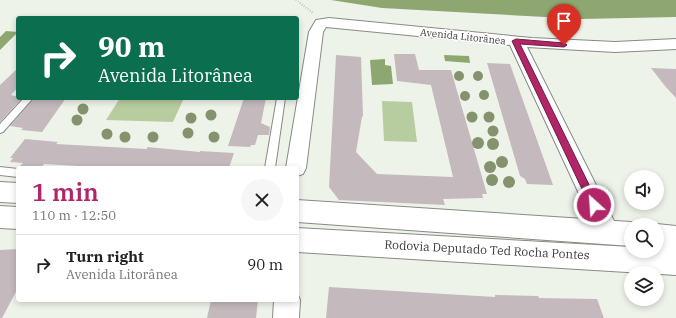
<!DOCTYPE html>
<html lang="en">
<head>
<meta charset="utf-8">
<style>
  body { margin:0; font-family:"IBM Plex Serif",serif; background:#f6f6f6; color:#202124; height:100vh; display:flex; flex-direction:column; font-size:15px; white-space:nowrap }
  * { box-sizing:border-box; margin:0 }
  p { font-size:13px; color:#757577 }
  .icon { flex:none; width:22px; height:22px; fill:none; stroke:currentColor; stroke-width:2; stroke-linecap:round; stroke-linejoin:round }
  .map { position:relative; flex:1; overflow:hidden }
  .sheet { position:absolute; left:16px; top:166px; width:283px; height:136px; display:flex; flex-direction:column; background:#fff; border-radius:4px; box-shadow:0 2px 6px #0003 }
  .sheet>* { flex:none }
  .banner { position:absolute; left:16px; top:16px; width:283px; height:84px; border-radius:4px; box-shadow:0 2px 6px #0003; background:#0b6e4f; color:#fff; overflow:hidden }
  .controls { position:absolute; left:624px; top:170px; display:grid; gap:8px }
  .controls a { display:grid; place-items:center; width:40px; height:40px; border-radius:50%; background:#fff; box-shadow:0 2px 6px #0003; font-size:20px }
  .pin { position:absolute; display:grid; place-items:center; width:34px; height:34px; color:#fff; margin:-41px -17px; border-radius:50% 50% 50% 0; rotate:-45deg; box-shadow:0 0 4px #0007 }
  .pin .icon { rotate:45deg }
  .me { position:absolute; width:44px; margin:-22px; rotate:334deg; stroke-linejoin:round; filter:drop-shadow(0 0 3px #0008) }
  .turn { display:flex; align-items:center; gap:14px; height:84px; padding:0 16px; font-size:18px }
  .turn .icon { width:52px; height:52px; stroke-width:2.5 }
  .turn b { display:block; font-size:28px; line-height:34px }
  .round { display:grid; place-items:center; flex:none; width:42px; height:42px; border-radius:21px; background:#f6f6f6 }
  .overview { display:flex; align-items:center; justify-content:space-between; height:68px; padding:0 16px }
  h1 { font-size:24px; font-weight:600; line-height:30px; color:#b02667 }
  ul { padding:0; list-style:none }
  li { display:flex; align-items:center; gap:12px; height:60px; padding:0 16px; border-top:1px solid #e0e0e0 }
  li div { flex:1 }
  li b { display:block; font-size:15px }
  li em { font-style:normal }
  .map>svg:first-child { display:block }
  .green { fill:#b7cd9f }
  .water { fill:#8ea771 }
  .building { fill:#c4babd }
  .lines { fill:none; stroke-linecap:round; stroke-linejoin:round }
  .service-casing { stroke:#878b83; stroke-width:2 }
  .minor-casing { stroke:#878b83; stroke-width:2 }
  .secondary-casing { stroke:#878b83; stroke-width:2 }
  .path { stroke:#999c96; stroke-width:2; stroke-dasharray:0.5 2; stroke-linecap:butt }
  .service { fill:#fff; fill-rule:evenodd }
  .minor { fill:#fff; fill-rule:evenodd }
  .secondary { fill:#fff; fill-rule:evenodd }
  .tree { fill:#84926d }
  .route { fill:#b02667; stroke:#721943 }
  .labels { text-anchor:middle; stroke-width:3.5; stroke-linejoin:round; paint-order:stroke }
  .far-street-label { font-size:10px; fill:#3b3c39; stroke:#fff }
  .street-label { font-size:12px; fill:#3b3c39; stroke:#fff }
</style>
</head>
<body>
<div class="map">
<svg width="676" height="318" viewBox="0 0 676 318">
  <rect width="100%" height="100%" fill="#eef3ea"/>
  <g class="green">
    <path d="M120,98H184L173,122L106,120Z"/>
    <path d="M382,101L412,102L417,142L384,141Z"/>
  </g>
  <g class="water">
    <path d="M331,0H676V17L581,19L382,8Z"/>
    <path d="M6,31L18,32L0,50V37Z"/>
    <path d="M444,55L469,56L470,63L445,61Z"/>
    <path d="M385,59V65L391,66L393,84L372,85L370,60Z"/>
  </g>
  <g class="building">
    <path d="M394,54H415L419,70H451L487,194H482L483,198L443,199L445,205L339,200L329,187L336,55L361,57L363,116L362,117L356,152L377,174L453,177L431,85L397,81Z"/>
    <path d="M487,63L510,64L553,185L527,184L525,179L520,176Z"/>
    <path d="M18,68V87L11,95L22,98L0,122V85Z"/>
    <path d="M651,68L676,69V98L665,86Z"/>
    <path d="M34,98H66L42,132L21,130L23,128L10,126Z"/>
    <path d="M244,98H266L261,123L270,127L269,135H258L255,145H251L250,147L228,146Z"/>
    <path d="M25,139L58,142L56,144L147,149V147L200,152V151L234,153L229,168H77L78,166L44,164L41,168L20,166L23,163L10,162L13,158H10Z"/>
    <path d="M18,249V288L2,318H0V250Z"/>
    <path d="M329,287L495,297V295L538,296L539,298L597,299L604,318H326Z"/>
    <path d="M211,300H258L256,318H207Z"/>
  </g>
  <g class="lines">
    <defs>
      <g id="service">
        <path d="M24,98H33L3,132L0,133V124Z"/>
        <path d="M277,98H285L275,168H265Z"/>
        <path d="M0,167L18,169V177L0,175Z"/>
      </g>
      <g id="minor">
        <path d="M329,18L532,38L615,42L676,39V49L615,52L527,47L616,225L620,232L616,239L608,242L600,239L510,45L326,27L323,32L306,168L303,174L297,176V168H286L309,32L316,20Z"/>
        <path d="M297,293L300,300L299,318H273L274,300H297Z"/>
      </g>
      <g id="secondary">
        <path d="M0,182L18,183V203L0,202Z"/>
        <path d="M297,200L631,222L638,225H631V246L297,222Z"/>
        <path d="M0,206L18,207V229L0,228Z"/>
        <path d="M657,224L676,226V275L297,252V228L631,247V251H657V248H664H657V225H655Z"/>
      </g>
    </defs>
    <use href="#service" class="service-casing"/>
    <use href="#minor" class="minor-casing"/>
    <use href="#secondary" class="secondary-casing"/>
    <path class="path" d="M296,0L313,13"/>
    <use href="#service" class="service"/>
    <use href="#minor" class="minor"/>
    <use href="#secondary" class="secondary"/>
  </g>
  <g class="tree">
    <circle cx="459" cy="76" r="5"/>
    <circle cx="478" cy="76" r="5"/>
    <circle cx="484" cy="95" r="5"/>
    <circle cx="465" cy="96" r="5"/>
    <circle cx="83" cy="109" r="5.5"/>
    <circle cx="211" cy="115" r="5.5"/>
    <circle cx="472" cy="117" r="5.5"/>
    <circle cx="489" cy="117" r="5.5"/>
    <circle cx="191" cy="118" r="5.5"/>
    <circle cx="77" cy="120" r="5.5"/>
    <circle cx="493" cy="131" r="5.5"/>
    <circle cx="188" cy="133" r="5.5"/>
    <circle cx="107" cy="134" r="5.5"/>
    <circle cx="125" cy="137" r="5.5"/>
    <circle cx="153" cy="137" r="5.5"/>
    <circle cx="214" cy="137" r="5.5"/>
    <circle cx="478" cy="143" r="6"/>
    <circle cx="493" cy="144" r="6"/>
    <circle cx="502" cy="162" r="6"/>
    <circle cx="490" cy="167" r="6"/>
    <circle cx="492" cy="180" r="6"/>
    <circle cx="509" cy="182" r="6"/>
  </g>
  <path class="route" d="M516,39L564,43L567,45L564,47L520,44L599,205L598,208H591L512,41Z"/>
  <g class="labels">
    <g class="far-street-label">
      <text transform="translate(463 36) rotate(6)" y="4">Avenida Litorânea</text>
    </g>
    <g class="street-label">
      <text transform="translate(487 250) rotate(3)" y="4">Rodovia Deputado Ted Rocha Pontes</text>
    </g>
  </g>
</svg>
<div class="controls">
<a><svg class="icon" aria-label="sound" viewBox="0 0 24 24"><path d="M4 9h4l5-4v14l-5-4H4zM17 9q2 3 0 6"/></svg></a>
<a><svg class="icon" aria-label="search" viewBox="0 0 24 24"><circle cx="10" cy="10" r="6"/><path d="M15 15l6 6"/></svg></a>
<a><svg class="icon" aria-label="layers" viewBox="0 0 24 24"><path d="M12 4l9 5-9 5-9-5zM3 14l9 5 9-5"/></svg></a>
</div>
<div class="pin" style="left:564px;top:45px;background:#d93025"><svg class="icon" aria-label="arrive" viewBox="0 0 24 24"><path d="M6 21V4h12l-3 4 3 4H6"/></svg></div>
<svg class="me" style="left:594px;top:205px" viewBox="-20 -20 40 40"><circle r="17" fill="#b02667" stroke="#fff" stroke-width="3"/><path d="M0-11L8 9 0 5-8 9z" fill="#fff"/></svg>
<div class="banner">
<div class="turn"><svg class="icon" aria-label="right" viewBox="0 0 24 24"><path d="M7 20v-9h11M14 6l5 5-5 5"/></svg><div><b>90 m</b>Avenida Litorânea</div></div>
</div>
<section class="sheet">
<div class="overview"><div><h1>1 min</h1><p>110 m · 12:50</p></div><a class="round"><svg class="icon" aria-label="close" viewBox="0 0 24 24"><path d="M6 6l12 12M18 6L6 18"/></svg></a></div>
<ul>
<li><svg class="icon" aria-label="right" viewBox="0 0 24 24"><path d="M7 20v-9h11M14 6l5 5-5 5"/></svg><div><b>Turn right</b><p>Avenida Litorânea</p></div><em>90 m</em></li>
</ul>
</section>
</div>
</body>
</html>
